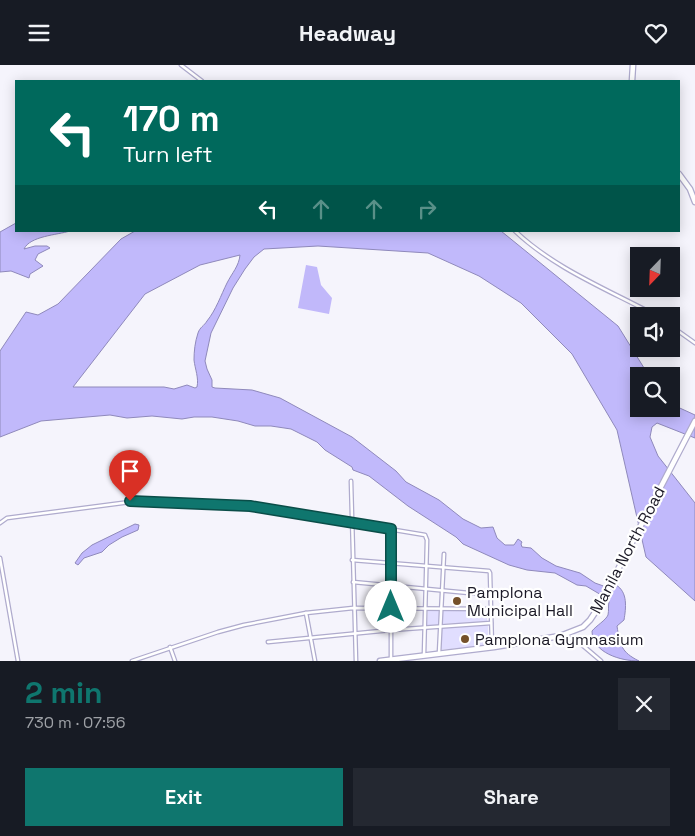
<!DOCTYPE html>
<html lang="en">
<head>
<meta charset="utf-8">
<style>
  body { margin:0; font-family:"Space Grotesk",sans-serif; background:#242831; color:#f1f3f6; height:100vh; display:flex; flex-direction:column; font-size:19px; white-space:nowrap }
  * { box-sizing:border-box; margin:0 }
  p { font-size:16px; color:#9ea1a6 }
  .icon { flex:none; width:28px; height:28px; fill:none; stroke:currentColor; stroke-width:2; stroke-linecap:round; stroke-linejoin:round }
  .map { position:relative; height:596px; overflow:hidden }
  .panel { display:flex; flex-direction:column; background:#171b24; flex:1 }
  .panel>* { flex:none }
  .top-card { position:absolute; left:15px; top:15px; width:665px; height:152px; border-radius:0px; box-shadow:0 2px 12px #0003; background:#00695c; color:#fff; overflow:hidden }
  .needle { width:32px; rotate:203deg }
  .fabs { position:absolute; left:630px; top:182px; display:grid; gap:10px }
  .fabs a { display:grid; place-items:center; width:50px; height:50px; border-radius:0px; background:#171b24; box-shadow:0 2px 12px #0003; font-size:25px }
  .pin { position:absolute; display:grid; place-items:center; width:42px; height:42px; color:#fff; margin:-51px -21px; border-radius:50% 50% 50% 0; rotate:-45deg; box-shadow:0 0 5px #0007 }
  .pin .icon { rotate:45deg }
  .me { position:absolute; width:55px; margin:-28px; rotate:0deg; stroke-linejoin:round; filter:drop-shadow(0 0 4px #0008) }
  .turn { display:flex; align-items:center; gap:18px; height:105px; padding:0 25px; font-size:22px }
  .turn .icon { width:65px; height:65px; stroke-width:2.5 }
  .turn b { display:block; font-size:35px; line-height:42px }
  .lanes { display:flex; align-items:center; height:48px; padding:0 25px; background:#0003; justify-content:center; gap:25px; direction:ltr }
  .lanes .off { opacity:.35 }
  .round { display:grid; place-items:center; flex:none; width:52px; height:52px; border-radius:0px; background:#242831 }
  .head { display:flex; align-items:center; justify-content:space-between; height:85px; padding:0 25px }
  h1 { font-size:30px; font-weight:700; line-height:38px; color:#0f766e }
  .action { display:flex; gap:10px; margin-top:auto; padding:10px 25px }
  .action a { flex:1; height:58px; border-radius:0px; background:#0f766e; color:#fff; font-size:20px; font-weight:700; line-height:58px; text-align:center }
  .action a+a { background:#242831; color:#f1f3f6 }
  header { display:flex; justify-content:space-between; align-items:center; height:65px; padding:0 25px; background:#171b24; font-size:22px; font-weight:700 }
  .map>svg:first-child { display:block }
  .green { fill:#e1deff }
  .forest { fill:#c1b8fa }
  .water { fill:#c1b9fb; stroke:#8f89bb; fill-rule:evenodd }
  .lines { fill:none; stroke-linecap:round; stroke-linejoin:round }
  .street-casing { stroke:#afabcd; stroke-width:5 }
  .highway-casing { stroke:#afabcd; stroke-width:7 }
  .street { stroke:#fff; stroke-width:2.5 }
  .highway { stroke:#fff; stroke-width:4.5 }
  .route-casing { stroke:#0a4d48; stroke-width:12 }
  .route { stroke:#0f766e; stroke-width:9 }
  .poi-dot { fill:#75512b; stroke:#fff; stroke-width:2 }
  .labels { text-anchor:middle; stroke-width:4.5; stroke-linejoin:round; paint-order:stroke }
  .street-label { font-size:16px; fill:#1b1926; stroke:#fff }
  .poi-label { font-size:16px; fill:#1b1926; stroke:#fff; text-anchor:start }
</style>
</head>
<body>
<header><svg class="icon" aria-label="menu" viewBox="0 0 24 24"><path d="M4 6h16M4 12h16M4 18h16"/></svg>Headway<svg class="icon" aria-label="heart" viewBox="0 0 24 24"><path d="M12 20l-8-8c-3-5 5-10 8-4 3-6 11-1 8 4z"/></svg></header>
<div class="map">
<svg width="695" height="596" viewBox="0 0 695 596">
  <rect width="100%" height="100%" fill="#f5f4fc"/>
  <g class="green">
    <path d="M443,545L487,547V557L441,559Z"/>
    <path d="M428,546H439V560H427Z"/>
    <path d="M488,560V581L439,585L442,563Z"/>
  </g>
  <path class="forest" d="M306,200L317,202L321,220L332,233L329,249L298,243Z"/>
  <g class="water">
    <path d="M16,158V166H70C57,170 30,171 24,184L35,181H47L50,183L38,189L35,195L43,201L30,209L29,213L11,206L0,207V167Z"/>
    <path d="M135,166H501L618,261L649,311H639V344H671V339L695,350V373L657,358L652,362L650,372L658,391L695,438V536L646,492L617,365L572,289L521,238L479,211L428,188L318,181L264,184L254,192L245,204L233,223L211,268L205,296L207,304L212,315V322L215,323L252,325L280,333L352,372L396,406L406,417L439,435L463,454L481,463L493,462L497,473L505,480H514L518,474L522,477L521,479L522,482L531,483L542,493L556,501L580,508L595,518L609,523L616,520C628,527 626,543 624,555L617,561C620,580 621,587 639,596C621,596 592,588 592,566C596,561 606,555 608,550C609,545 608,541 609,537L608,534L586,521L577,520L555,508L527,505L509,500L463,479L456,472L408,441L369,411L353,405L352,402L325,385L317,377L291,364L271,361H255L238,356L212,352H194L182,354L152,351L127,353L110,350L41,356L0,372V286L26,247L38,250L58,239L121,174ZM240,190C239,201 232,208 227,218C221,230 216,245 207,256C204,261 200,262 198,268C195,277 194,286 194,295C195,304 199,313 197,322L195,323L187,320L174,324L164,322H73L145,229L200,200Z"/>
    <path d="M135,459L139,460L138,465L122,472L109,480L102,487L84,493L78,500L75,498L82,488L92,480Z"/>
  </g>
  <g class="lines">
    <defs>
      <g id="street">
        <path d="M181,0L202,16"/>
        <path d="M515,166C555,204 609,225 657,251"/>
        <path d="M671,261L695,278"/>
        <path d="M351,416L356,596"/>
        <path d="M0,458L7,453L130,437L216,439L250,441L425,470L427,475L424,590"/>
        <path d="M391,464V595"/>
        <path d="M0,493L18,596"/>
        <path d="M352,495L489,506L490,508L492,582"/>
        <path d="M353,517L490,530"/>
        <path d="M306,548L315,596"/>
        <path d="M563,570L581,579L601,596"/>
        <path d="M268,577L391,565L491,558"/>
        <path d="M170,582L175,596"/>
        <path d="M439,588L444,489"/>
        <path d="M132,596L218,567L244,560L306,548L353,543L490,544"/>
      </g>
      <g id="highway">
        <path d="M632,16L633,0"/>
        <path d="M679,109L690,124L695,137"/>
        <path d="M380,596L494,582L560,571L583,562L590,555L598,543L695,356"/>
      </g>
    </defs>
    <use href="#street" class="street-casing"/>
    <use href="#highway" class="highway-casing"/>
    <use href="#street" class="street"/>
    <use href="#highway" class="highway"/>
  </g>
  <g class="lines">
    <defs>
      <path id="route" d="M130,436L250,441L391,464V542"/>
    </defs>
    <use href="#route" class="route-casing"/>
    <use href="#route" class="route"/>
  </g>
  <g class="poi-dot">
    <circle cx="457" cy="536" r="5"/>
    <circle cx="465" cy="574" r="5"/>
  </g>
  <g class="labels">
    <g class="street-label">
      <text transform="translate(627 485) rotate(-62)" y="6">Manila North Road</text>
    </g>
    <g class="poi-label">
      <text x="467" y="533">Pamplona<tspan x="467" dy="18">Municipal Hall</tspan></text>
      <text x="475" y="580">Pamplona Gymnasium</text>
    </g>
  </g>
</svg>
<div class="fabs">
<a><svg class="needle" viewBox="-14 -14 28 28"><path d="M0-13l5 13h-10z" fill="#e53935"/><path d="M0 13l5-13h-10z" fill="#9ea1a6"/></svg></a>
<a><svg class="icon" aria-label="sound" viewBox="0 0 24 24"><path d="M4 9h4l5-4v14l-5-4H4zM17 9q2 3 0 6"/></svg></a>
<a><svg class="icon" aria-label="search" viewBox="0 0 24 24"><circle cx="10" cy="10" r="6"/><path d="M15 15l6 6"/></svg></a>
</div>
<div class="pin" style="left:130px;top:436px;background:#d93025"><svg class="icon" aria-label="arrive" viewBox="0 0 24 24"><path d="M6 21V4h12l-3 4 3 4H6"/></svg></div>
<svg class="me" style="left:391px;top:542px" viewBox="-20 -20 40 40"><circle r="19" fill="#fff"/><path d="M0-13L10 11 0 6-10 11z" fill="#0f766e"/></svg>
<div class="top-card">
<div class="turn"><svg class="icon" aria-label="left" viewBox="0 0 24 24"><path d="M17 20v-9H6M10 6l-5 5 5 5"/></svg><div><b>170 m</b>Turn left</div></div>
<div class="lanes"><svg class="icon" aria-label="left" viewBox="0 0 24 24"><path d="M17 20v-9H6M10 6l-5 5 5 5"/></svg><svg class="icon off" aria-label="ahead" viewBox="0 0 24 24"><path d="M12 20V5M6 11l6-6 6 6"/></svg><svg class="icon off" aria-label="ahead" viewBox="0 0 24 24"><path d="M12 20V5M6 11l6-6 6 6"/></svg><svg class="icon off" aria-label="right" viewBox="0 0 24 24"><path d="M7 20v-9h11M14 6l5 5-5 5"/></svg></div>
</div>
</div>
<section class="panel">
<div class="head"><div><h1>2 min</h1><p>730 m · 07:56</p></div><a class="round"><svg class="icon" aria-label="close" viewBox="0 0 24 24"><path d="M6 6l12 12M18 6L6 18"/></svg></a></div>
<div class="action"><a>Exit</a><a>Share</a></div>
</section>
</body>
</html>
